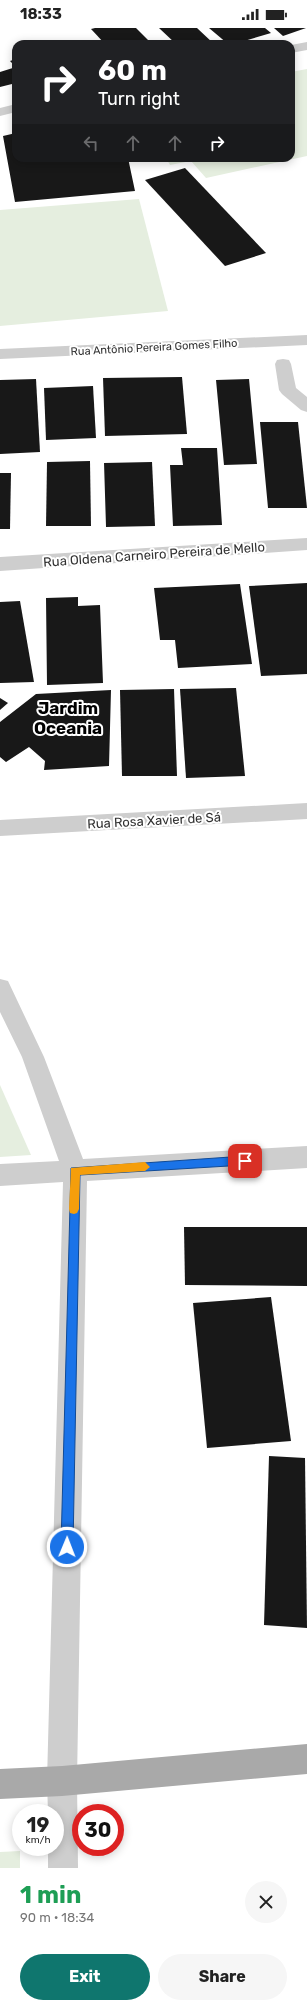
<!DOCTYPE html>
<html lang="en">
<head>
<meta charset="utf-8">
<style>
  body { margin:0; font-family:Rubik,sans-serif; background:#f6f6f6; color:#222; height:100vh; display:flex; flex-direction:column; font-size:15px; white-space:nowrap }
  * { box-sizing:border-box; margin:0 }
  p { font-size:13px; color:#767676 }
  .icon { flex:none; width:22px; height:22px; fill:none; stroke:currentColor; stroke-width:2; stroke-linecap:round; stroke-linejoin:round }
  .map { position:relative; height:1840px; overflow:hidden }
  .side { display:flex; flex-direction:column; background:#fff; flex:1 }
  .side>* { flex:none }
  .hud { position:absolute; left:12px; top:12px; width:283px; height:122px; border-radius:12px; box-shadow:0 2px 10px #0003; background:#202124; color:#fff; overflow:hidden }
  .speed { position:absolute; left:12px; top:1776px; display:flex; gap:8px; font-size:20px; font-weight:700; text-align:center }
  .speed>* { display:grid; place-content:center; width:52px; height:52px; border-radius:50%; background:#fff; box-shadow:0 2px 10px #0003; line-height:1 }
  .speed small { font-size:10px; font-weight:400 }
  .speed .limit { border:6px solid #d22; background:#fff; color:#111 }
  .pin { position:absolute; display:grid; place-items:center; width:34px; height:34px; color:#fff; margin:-17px; border-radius:8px; box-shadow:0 2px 6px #0006 }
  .me { position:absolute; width:44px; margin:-22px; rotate:1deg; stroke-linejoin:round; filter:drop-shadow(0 0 3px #0008) }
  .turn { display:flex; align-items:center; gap:14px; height:84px; padding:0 20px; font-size:18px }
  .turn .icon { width:52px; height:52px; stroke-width:2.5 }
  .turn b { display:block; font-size:28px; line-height:34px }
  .lanes { display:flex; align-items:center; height:38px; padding:0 20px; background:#0003; justify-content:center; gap:20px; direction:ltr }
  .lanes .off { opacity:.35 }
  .round { display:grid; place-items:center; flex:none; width:42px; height:42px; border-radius:21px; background:#f6f6f6 }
  .overview { display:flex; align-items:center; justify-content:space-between; height:68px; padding:0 20px }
  h1 { font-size:24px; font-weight:700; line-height:30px; color:#1e9e55 }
  .action { display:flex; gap:8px; margin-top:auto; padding:8px 20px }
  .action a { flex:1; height:46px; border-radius:24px; background:#0f766e; color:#fff; font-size:16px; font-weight:700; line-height:46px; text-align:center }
  .action a+a { background:#f6f6f6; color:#222 }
  .status { display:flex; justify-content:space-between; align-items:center; height:28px; padding:0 20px; background:#fff; direction:ltr }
  .status svg { height:11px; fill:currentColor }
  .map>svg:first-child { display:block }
  .green { fill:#e5eedf }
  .building { fill:#181818 }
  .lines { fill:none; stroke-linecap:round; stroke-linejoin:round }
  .minor { fill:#cecece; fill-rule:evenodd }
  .major { fill:#a9a9a9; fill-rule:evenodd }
  .route { fill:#1a73e8; stroke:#114b97 }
  .slow { fill:#f59e0b }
  .labels { text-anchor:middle; stroke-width:4; stroke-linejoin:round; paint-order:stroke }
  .far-street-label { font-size:11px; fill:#313131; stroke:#fff }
  .street-label { font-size:13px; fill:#313131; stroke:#fff }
  .district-label { font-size:17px; font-weight:bold; fill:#000; stroke:#fff }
</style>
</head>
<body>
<div class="status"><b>18:33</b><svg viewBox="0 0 49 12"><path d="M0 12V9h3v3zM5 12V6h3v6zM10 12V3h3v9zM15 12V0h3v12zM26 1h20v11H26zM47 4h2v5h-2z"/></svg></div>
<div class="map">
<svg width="307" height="1840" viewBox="0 0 307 1840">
  <rect width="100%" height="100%" fill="#fff"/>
  <g class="green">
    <path d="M307,41V128L206,150L191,133L170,137L166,130H291V44Z"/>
    <path d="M139,171L168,283L0,298V182Z"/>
    <path d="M0,1057L31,1127L0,1129Z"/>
    <path d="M20,1823V1840H0V1824Z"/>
  </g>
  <g class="building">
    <path d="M95,0H136L152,16H105L91,1Z"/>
    <path d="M159,0H197L214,16H176Z"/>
    <path d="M209,0H265L271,5L234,16H228Z"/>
    <path d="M274,0H306L283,8Z"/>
    <path d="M16,31V55L0,59V44L16,39L10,33Z"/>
    <path d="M16,105V130H128L135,163L15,174L3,108Z"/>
    <path d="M185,140L266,225L225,238L145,152Z"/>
    <path d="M182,349L187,406L105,408L103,350Z"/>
    <path d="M36,351L40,424L0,426V352Z"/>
    <path d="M249,351L257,436L224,437L216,352Z"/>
    <path d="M93,358L96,410L46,412L44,360Z"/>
    <path d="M260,394H298L307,480H268Z"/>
    <path d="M181,420H217L222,497L173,498L170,437H183Z"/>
    <path d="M90,433L91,498H46L47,434Z"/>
    <path d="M152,434L155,498L106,499L104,435Z"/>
    <path d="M0,445H11L10,501H0Z"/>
    <path d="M307,555V646L261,648L249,558Z"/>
    <path d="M240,556L252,636L178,640L175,612H160L154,560Z"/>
    <path d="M78,569V578L100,577L103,655L47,657L46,570Z"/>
    <path d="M20,573L34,654L0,655V574Z"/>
    <path d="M236,660L245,748L186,750L180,661Z"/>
    <path d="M174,661L177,748H122L120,662Z"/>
    <path d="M111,662L109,738L44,742L45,733L29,719L6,734L0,729V694L36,666Z"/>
    <path d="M0,670L8,675L0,682Z"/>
    <path d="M184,1199H307V1258L185,1257Z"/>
    <path d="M271,1269L291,1413L207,1420L193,1275Z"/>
    <path d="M269,1428L305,1430L307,1600L264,1597Z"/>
  </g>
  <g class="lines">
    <g class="minor">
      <path d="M307,14V22L291,25V17Z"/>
      <path d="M16,76V84L0,88V80Z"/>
      <path d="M307,307V317L0,331V321Z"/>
      <path d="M283,331L289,332L291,336L296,360L307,369V384L301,382L282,366L279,362L275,336L277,332Z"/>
      <path d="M307,510V522L0,543V529Z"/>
      <path d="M307,775V791L0,808V792Z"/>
      <path d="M0,951L8,953L44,1029L83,1131L307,1118V1140L87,1153L77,1753L78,1840H48V1819H55V1785H48L47,1753L63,1154L0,1158V1136L59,1133L22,1029L0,984Z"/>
    </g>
    <path class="major" d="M307,1716V1746L62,1768L0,1771V1741L62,1738Z"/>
  </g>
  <path class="route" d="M245,1128L250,1133L245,1137L80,1147L73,1519L71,1523L67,1524L63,1523L61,1519L71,1140Z"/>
  <path class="slow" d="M145,1134L150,1139L145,1143L80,1147L79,1181L77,1185L74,1186L70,1185L69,1181L71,1140Z"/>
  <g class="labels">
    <g class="far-street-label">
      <text transform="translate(154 319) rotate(-3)" y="4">Rua Antônio Pereira Gomes Filho</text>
    </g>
    <g class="street-label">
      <text transform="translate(154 526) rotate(-4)" y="5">Rua Oldena Carneiro Pereira de Mello</text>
      <text transform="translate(154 792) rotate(-3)" y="5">Rua Rosa Xavier de Sá</text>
    </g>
    <g class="district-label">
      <text x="68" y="686">Jardim<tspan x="68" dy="20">Oceania</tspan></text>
    </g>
  </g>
</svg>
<div class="speed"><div>19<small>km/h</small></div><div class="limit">30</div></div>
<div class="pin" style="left:245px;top:1133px;background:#d93025"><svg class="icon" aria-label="arrive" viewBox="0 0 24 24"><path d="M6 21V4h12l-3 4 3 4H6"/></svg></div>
<svg class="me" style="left:67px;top:1519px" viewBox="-20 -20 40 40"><circle r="17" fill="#1a73e8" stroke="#fff" stroke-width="3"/><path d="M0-11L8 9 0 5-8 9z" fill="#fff"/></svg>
<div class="hud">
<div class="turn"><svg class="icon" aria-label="right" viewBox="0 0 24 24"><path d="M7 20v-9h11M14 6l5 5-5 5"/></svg><div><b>60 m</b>Turn right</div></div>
<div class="lanes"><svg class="icon off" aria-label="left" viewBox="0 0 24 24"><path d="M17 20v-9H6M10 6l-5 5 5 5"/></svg><svg class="icon off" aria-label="ahead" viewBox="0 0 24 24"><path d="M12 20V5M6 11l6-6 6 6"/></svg><svg class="icon off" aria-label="ahead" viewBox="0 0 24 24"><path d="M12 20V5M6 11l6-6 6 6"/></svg><svg class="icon" aria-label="right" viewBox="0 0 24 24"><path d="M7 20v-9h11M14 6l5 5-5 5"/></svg></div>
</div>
</div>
<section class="side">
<div class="overview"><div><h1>1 min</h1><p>90 m · 18:34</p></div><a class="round"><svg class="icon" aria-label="close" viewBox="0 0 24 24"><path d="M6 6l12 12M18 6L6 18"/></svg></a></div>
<div class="action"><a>Exit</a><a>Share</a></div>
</section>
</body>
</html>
